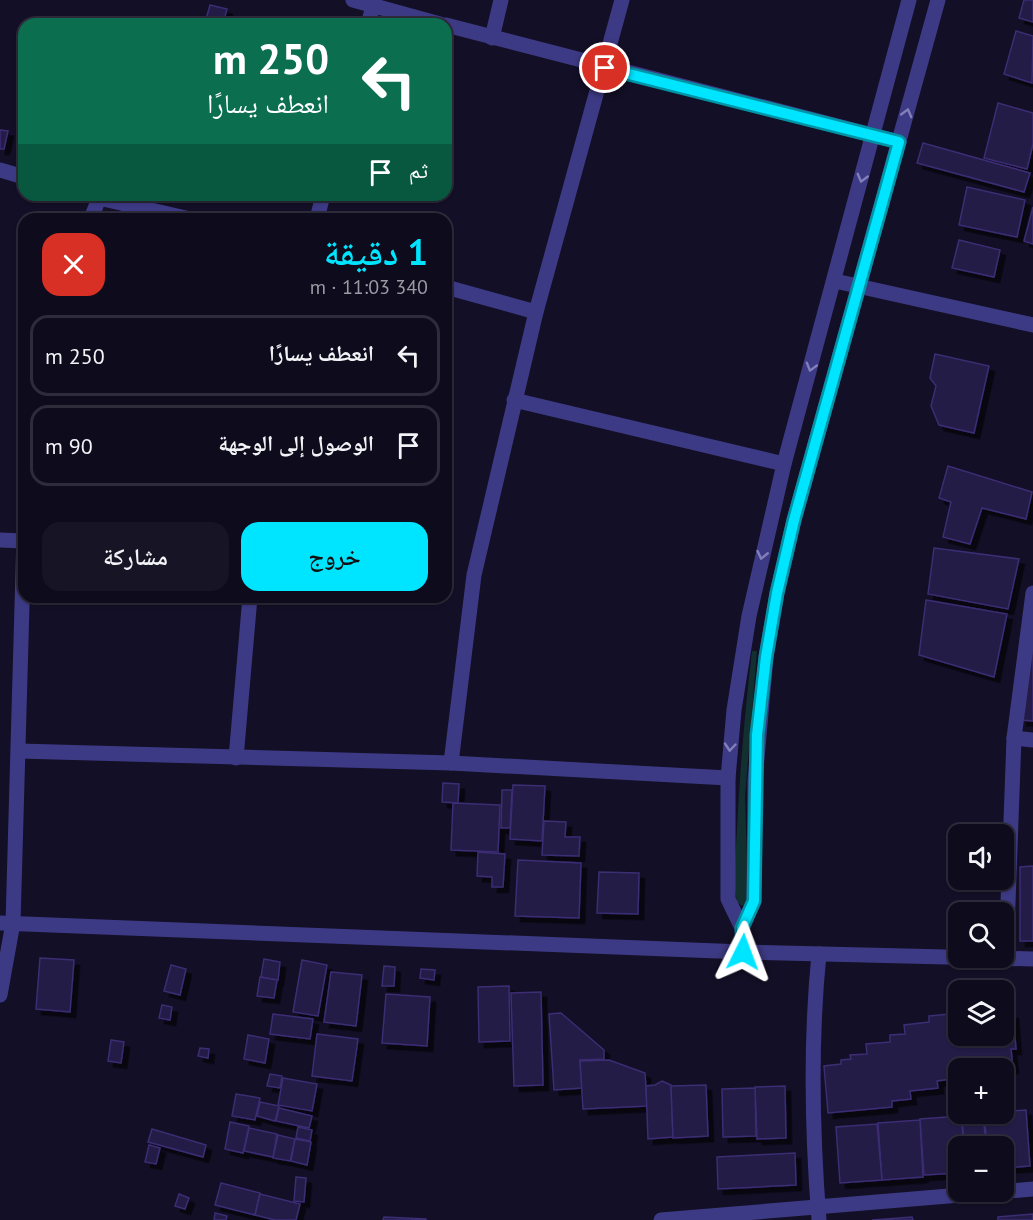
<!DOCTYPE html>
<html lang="ar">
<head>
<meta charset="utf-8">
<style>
  body { margin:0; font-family:"PT Sans","Noto Naskh Arabic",sans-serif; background:#171425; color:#f1f3f6; direction:rtl; height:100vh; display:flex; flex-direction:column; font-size:22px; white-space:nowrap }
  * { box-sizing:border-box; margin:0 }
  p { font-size:20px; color:#9b9ba3 }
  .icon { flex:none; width:33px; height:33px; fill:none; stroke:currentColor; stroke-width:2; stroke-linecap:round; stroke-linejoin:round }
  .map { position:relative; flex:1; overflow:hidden; direction:ltr }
  .sheet { position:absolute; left:18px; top:213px; width:434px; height:390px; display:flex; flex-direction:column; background:#0e0b1c; border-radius:18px; box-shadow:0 2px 4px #0004,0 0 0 2px #2e2b3b; direction:rtl }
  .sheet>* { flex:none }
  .banner { position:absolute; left:18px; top:18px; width:434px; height:183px; border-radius:18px; box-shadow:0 2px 4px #0004,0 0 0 2px #2e2b3b; direction:rtl; background:#0b6e4f; color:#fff; overflow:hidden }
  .buttons { position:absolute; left:948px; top:824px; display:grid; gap:12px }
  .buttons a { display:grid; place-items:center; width:66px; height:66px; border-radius:12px; background:#0e0b1c; box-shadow:0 2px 4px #0004,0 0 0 2px #2e2b3b; font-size:30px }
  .pin { position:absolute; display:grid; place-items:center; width:51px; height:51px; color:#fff; margin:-26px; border:3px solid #fff; border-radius:50%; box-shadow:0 2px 6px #0007 }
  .me { position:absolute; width:66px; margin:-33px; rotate:3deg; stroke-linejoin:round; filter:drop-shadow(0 0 4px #0008) }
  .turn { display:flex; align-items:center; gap:21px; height:126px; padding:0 24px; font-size:27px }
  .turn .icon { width:78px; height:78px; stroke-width:2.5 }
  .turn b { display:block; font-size:42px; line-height:51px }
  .then { display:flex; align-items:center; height:57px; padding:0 24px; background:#0003; gap:12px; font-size:22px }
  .round { display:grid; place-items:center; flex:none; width:63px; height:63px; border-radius:18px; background:#171425 }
  .head { display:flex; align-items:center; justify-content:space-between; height:102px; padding:0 24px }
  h1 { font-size:36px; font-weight:600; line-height:45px; color:#00e5ff }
  .button { display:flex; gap:12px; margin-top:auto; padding:12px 24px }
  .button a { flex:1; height:69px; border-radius:18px; background:#00e5ff; color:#111; font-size:24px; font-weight:600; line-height:69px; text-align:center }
  .button a+a { background:#171425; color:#f1f3f6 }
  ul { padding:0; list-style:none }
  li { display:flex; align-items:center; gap:18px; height:81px; margin:0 12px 9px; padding:0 12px; border:3px solid #2e2b3b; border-radius:18px }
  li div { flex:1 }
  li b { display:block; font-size:22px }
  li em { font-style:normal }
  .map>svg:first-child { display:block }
  .green { fill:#12302f }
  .building { fill:#241b47; stroke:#3b2d73; stroke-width:1.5; filter:url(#shadow) }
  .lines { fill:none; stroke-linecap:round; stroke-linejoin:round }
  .street { stroke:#3d3a85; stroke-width:15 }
  .oneway { stroke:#837fbc }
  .route-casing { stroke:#0095a6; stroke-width:15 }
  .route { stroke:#00e5ff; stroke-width:10 }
</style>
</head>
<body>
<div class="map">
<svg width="1033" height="1220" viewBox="0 0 1033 1220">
  <defs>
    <filter id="shadow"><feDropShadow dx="5.5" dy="5.5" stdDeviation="0" flood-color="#0009"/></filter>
  </defs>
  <rect width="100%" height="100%" fill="#130f26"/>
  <path class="green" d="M752,651H757L745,797L748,890L747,904L742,906L737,902C732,878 736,852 737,828C740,769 745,710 752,651Z"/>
  <g class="building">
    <path d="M1024,0H1033V22L1019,18Z"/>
    <path d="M210,5L227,9L223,24H176L178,17L205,23Z"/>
    <path d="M1016,31L1033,36L1032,83L1004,74Z"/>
    <path d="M998,103L1033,113V144L1027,169L984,158Z"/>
    <path d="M0,130L8,131L4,149H0Z"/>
    <path d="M923,143L1030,173L1024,192L917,163Z"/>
    <path d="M967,187L1025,200L1017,237L959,225Z"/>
    <path d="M1033,207V244L1024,241Z"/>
    <path d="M959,240L1000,250L994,277L952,268Z"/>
    <path d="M935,354L989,366L974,433L939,425L931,406L936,386L930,378Z"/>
    <path d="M948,466L1032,492L1026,519L982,508L970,544L943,537L951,502L939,498Z"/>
    <path d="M934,548L1019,559L1008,609L928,594Z"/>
    <path d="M926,600L1007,614L994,677L919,655Z"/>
    <path d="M1033,644V721L1021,720Z"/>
    <path d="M443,783L459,784L458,803L442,802Z"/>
    <path d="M513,785L545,786L542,841L510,839Z"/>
    <path d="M502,790H512L510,828H501Z"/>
    <path d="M453,803L500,805L498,852L451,850Z"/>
    <path d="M544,821L566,822L565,837H580L579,856L542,855Z"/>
    <path d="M478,852L505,854L503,887H492V877L477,876Z"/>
    <path d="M518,860L581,863L579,918L515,916Z"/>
    <path d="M1033,866V941H1020V867Z"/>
    <path d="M599,872L639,873L638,914L597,913Z"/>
    <path d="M40,958L74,960L70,1012L36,1009Z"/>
    <path d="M264,959L280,962L278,980L261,977Z"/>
    <path d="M302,960L327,965L318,1016L293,1012Z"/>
    <path d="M171,965L186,969L180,995L164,991Z"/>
    <path d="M384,966L395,967L394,986H382Z"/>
    <path d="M421,969L435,970L434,980L420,978Z"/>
    <path d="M331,972L362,975L356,1026L324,1022Z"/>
    <path d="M260,977L277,980L274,998L257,996Z"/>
    <path d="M509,986L510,1041L479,1042L478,987Z"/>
    <path d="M541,992L543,1085L514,1086L511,993Z"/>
    <path d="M386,994L430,997L427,1046L382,1043Z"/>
    <path d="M162,1005L172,1007L170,1020L159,1018Z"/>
    <path d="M561,1013L604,1050V1059L580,1060L582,1088L554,1090L549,1014Z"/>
    <path d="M1013,1013L1016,1049H1011L1013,1068H958V1078L937,1081L938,1088L910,1091L911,1099L892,1101V1107L828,1113L824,1066L841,1064V1060L851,1059L850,1055L867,1054L866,1044L890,1042V1035L905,1034L904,1025L929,1022V1016L949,1014L950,1019L958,1015V1035H1004V1014Z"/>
    <path d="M273,1014L313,1019L310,1039L270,1034Z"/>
    <path d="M317,1034L358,1039L352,1081L312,1076Z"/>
    <path d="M248,1035L269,1039L265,1063L244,1059Z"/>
    <path d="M111,1040L124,1042L121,1063L108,1061Z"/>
    <path d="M200,1048L209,1049L208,1058L198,1056Z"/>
    <path d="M609,1060L645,1073L647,1106L583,1109L580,1061Z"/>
    <path d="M270,1074L282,1076L280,1088L267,1086Z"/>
    <path d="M283,1078L317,1084L312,1111L278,1105Z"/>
    <path d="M662,1081L671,1085L673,1137L648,1139L646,1086L655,1085Z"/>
    <path d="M706,1085L708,1136L673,1138L671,1086Z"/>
    <path d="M785,1086L786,1138L757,1139L755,1087Z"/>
    <path d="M755,1088L756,1136L723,1137L722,1089Z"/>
    <path d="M236,1094L260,1098L255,1120L232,1116Z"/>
    <path d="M260,1102L279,1106L275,1121L257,1116Z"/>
    <path d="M279,1108L312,1116L309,1128L276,1121Z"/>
    <path d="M1026,1110L1030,1166L1004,1168V1146H987L984,1113Z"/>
    <path d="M983,1113L986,1146H964L962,1115Z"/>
    <path d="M961,1116L964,1146H958V1173L924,1175L920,1119Z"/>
    <path d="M920,1120L923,1177L882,1180L878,1123Z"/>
    <path d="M230,1122L249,1126L243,1153L225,1149Z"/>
    <path d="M877,1124L882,1180L840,1183L836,1127Z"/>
    <path d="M298,1127L312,1130L310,1141L296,1138Z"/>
    <path d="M249,1128L277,1134L273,1157L244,1151Z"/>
    <path d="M152,1129L206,1145L203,1157L148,1142Z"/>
    <path d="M278,1135L295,1139L290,1161L273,1158Z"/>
    <path d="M295,1139L311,1142L307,1165L291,1161Z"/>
    <path d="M149,1145L160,1148L156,1164L145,1162Z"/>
    <path d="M795,1153L796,1185L718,1189L717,1157Z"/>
    <path d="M296,1177L306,1178L304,1202L294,1201Z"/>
    <path d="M221,1183L260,1193L255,1215L215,1205Z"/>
    <path d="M179,1194L189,1198L185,1209L175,1206Z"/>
    <path d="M260,1194L300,1204L296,1220H275L255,1215Z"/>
    <path d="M215,1213L227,1216L226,1220H214Z"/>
    <path d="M1033,1214V1220H998V1217Z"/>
    <path d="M384,1217L426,1219V1220H383Z"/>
    <path d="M912,1217L913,1220H872Z"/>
  </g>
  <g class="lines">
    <g class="street">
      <path d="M353,0L440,24"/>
      <path d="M368,24L373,7"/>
      <path d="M446,25L899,142"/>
      <path d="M492,38L501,0"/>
      <path d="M0,170L24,177"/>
      <path d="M91,219L99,198L190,219"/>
      <path d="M317,219L323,195"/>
      <path d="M835,281L1033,325"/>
      <path d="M446,287L536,312L622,0"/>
      <path d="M514,400L784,464"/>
      <path d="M0,540L23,541"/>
      <path d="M1033,593L1014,738L1033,740"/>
      <path d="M19,751L451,763L728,778"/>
      <path d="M236,758L250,597"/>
      <path d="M451,763L474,575L536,312"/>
      <path d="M0,923L743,952L1033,959"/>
      <path d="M742,928L754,901L755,781L766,657L777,593L794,520L938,0"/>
      <path d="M743,952L742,928L728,899V778L734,710L749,616L784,464L909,0"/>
      <path d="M819,954C810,1043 812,1131 819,1220"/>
      <path d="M1006,958L1014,738"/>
      <path d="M0,995L13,923L24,535"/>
      <path d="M661,1220L1033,1189"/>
    </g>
  </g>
  <defs><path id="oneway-chevron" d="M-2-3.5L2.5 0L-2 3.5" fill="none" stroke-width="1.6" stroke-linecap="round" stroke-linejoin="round" transform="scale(1.5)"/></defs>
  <g class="oneway">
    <use href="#oneway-chevron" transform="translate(907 113) rotate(-75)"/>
    <use href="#oneway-chevron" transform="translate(862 178) rotate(105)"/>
    <use href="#oneway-chevron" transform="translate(811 367) rotate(106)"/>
    <use href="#oneway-chevron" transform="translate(762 555) rotate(103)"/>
    <use href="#oneway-chevron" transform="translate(730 747) rotate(95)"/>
  </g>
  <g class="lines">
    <defs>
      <path id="route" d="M605,68L899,142L794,520L777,593L766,657L757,735L754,901L742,928L743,952"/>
    </defs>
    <use href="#route" class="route-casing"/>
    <use href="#route" class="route"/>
  </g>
</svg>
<div class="buttons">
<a><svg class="icon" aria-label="sound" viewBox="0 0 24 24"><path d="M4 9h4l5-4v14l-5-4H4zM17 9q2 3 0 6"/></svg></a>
<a><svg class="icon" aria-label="search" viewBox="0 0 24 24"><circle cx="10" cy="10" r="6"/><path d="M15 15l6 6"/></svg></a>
<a><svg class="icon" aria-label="layers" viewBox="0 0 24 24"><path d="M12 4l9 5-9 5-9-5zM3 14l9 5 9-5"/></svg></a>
<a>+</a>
<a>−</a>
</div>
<div class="pin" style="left:605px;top:68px;background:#d93025"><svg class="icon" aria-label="arrive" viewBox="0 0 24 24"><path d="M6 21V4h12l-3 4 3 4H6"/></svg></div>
<svg class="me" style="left:743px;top:952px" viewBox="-20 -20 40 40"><path d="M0-17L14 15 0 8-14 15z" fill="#00e5ff" stroke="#fff" stroke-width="4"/></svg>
<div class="banner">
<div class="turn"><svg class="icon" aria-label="left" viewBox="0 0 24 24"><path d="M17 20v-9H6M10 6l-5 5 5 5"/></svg><div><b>250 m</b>انعطف يسارًا</div></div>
<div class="then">ثم<svg class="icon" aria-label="arrive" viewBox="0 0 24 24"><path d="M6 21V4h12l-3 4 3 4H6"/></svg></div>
</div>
<section class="sheet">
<div class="head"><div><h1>1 دقيقة</h1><p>340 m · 11:03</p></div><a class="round" style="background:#d93025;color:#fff"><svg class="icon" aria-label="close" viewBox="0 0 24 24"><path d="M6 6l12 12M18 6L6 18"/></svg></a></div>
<ul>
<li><svg class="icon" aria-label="left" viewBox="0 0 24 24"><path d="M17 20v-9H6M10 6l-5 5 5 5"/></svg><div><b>انعطف يسارًا</b></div><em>250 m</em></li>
<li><svg class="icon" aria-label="arrive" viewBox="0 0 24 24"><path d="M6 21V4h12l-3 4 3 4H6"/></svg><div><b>الوصول إلى الوجهة</b></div><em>90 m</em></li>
</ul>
<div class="button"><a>خروج</a><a>مشاركة</a></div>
</section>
</div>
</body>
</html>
